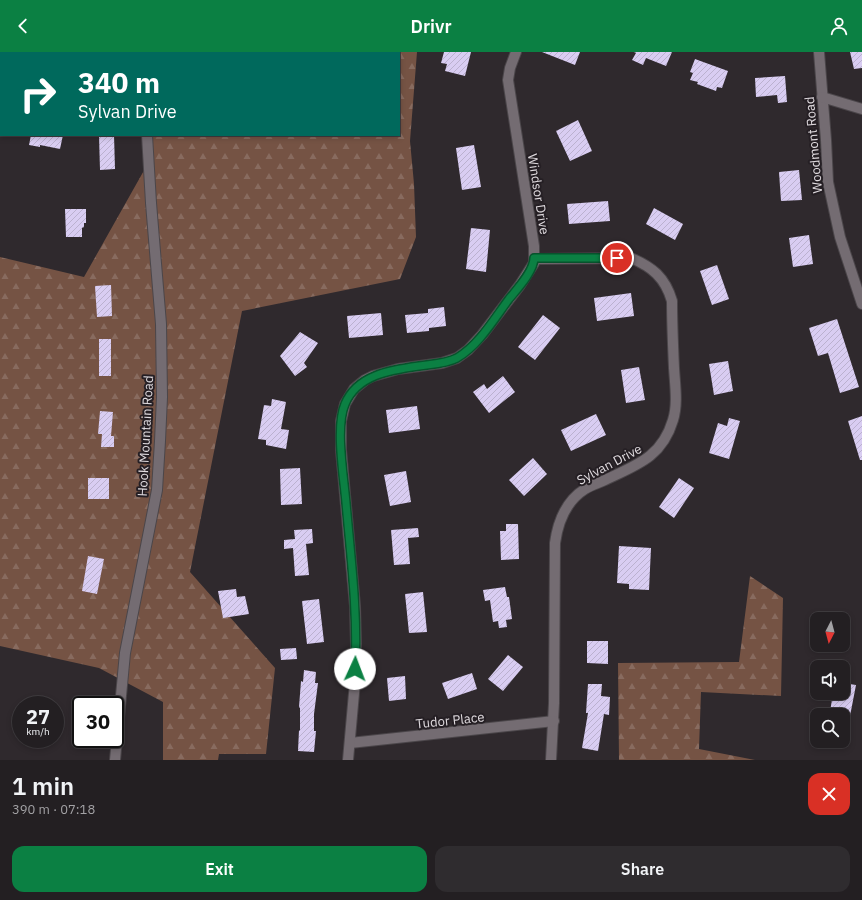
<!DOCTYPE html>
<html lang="en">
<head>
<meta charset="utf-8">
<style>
  body { margin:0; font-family:"IBM Plex Sans",sans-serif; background:#2f2c2f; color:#f1f3f6; height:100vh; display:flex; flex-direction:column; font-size:15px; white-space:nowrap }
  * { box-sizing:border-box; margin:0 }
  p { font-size:13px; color:#a3a2a5 }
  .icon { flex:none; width:22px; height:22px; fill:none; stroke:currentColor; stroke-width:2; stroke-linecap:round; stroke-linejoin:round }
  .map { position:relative; height:708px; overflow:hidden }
  .panel { display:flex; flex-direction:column; background:#231f22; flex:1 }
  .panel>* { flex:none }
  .guide { position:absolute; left:0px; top:0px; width:400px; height:84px; box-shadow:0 2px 6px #0003,0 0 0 1px #403d40; background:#00695c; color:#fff; overflow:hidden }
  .needle { width:26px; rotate:186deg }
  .buttons { position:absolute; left:810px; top:560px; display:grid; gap:8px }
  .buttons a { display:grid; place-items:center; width:40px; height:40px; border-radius:8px; background:#231f22; box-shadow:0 2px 6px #0003,0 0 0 1px #403d40; font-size:20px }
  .speed { position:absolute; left:12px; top:644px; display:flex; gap:8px; font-size:20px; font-weight:700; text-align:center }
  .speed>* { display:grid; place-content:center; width:52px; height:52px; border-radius:50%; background:#231f22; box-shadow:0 2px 6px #0003,0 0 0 1px #403d40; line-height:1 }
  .speed small { font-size:10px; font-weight:400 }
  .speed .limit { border:2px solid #111; border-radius:6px; background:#fff; color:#111 }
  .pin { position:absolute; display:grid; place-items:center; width:34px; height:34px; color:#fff; margin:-17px; border:2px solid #fff; border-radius:50%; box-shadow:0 1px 4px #0007 }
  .me { position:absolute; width:44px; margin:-22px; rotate:2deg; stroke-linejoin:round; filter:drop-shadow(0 0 3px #0008) }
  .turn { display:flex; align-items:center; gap:14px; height:84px; padding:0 12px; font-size:18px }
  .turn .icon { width:52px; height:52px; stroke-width:2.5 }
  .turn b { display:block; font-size:28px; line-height:34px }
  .round { display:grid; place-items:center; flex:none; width:42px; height:42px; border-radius:12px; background:#2f2c2f }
  .head { display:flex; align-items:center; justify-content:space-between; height:68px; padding:0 12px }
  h1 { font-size:24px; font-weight:600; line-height:30px }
  .button { display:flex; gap:8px; margin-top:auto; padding:8px 12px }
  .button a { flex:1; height:46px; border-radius:12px; background:#0b8043; color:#fff; font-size:16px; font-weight:600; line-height:46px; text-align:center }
  .button a+a { background:#2f2c2f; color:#f1f3f6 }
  header { display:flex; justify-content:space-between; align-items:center; height:52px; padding:0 12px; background:#0b8043; color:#fff; font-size:18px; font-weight:600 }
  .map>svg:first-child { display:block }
  .forest { fill:url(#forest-firs) }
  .building { fill:url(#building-hatch) }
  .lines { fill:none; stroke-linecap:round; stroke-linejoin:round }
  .minor-casing { stroke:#4b464a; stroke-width:12 }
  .tertiary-casing { stroke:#4b464a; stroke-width:12 }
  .minor { stroke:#746c72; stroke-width:10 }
  .tertiary { stroke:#746c72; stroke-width:10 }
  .route-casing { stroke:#07532c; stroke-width:10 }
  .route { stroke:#0b8043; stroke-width:7 }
  .labels { text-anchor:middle; stroke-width:4; stroke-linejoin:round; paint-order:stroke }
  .street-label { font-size:13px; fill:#e0dbdf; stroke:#251f24 }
</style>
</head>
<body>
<header><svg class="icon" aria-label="back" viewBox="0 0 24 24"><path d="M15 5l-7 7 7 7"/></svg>Drivr<svg class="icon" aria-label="person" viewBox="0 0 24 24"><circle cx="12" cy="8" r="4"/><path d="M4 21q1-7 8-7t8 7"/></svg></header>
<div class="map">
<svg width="862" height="708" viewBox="0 0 862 708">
  <defs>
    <pattern id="forest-firs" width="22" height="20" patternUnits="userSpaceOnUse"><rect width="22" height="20" fill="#755344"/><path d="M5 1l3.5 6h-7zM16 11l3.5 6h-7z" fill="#886b5f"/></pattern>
    <pattern id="building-hatch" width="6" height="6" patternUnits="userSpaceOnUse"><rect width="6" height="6" fill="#d9cdf2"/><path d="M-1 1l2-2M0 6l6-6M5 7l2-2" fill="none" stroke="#bbb1cf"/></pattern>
  </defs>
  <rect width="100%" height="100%" fill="#2f292d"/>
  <g class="forest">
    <path d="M146,0H417L410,89L414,132L416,185L400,227L242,259L190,520L275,616L266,702H219L218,708H163V650L99,616L0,594V205L84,225L151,106L150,83H399V1Z"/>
    <path d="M750,524L783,546L781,644L701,640L699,697L755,708H619L618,611L739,610Z"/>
  </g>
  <g class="building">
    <path d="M444,0H471L465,24L445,19L447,12L441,11Z"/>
    <path d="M542,0H580L575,13Z"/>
    <path d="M634,0H672L666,14L646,6L643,13L632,8L636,1Z"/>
    <path d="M850,0H862V16L854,17Z"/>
    <path d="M695,7L728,19L722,36L717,35L716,39L697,32L698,30L690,28L693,21L690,20Z"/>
    <path d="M785,24L787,50L778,51L777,43L756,45L755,26Z"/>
    <path d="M578,68L592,99L570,109L556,79Z"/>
    <path d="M31,83H63L60,97L40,93V95L29,93Z"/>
    <path d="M99,83H114L115,117L100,118Z"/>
    <path d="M474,93L481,135L462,138L456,96Z"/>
    <path d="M799,118L802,148L781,149L779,120Z"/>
    <path d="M608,149L610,169L569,172L567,152Z"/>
    <path d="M654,156L683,172L675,188L646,172Z"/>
    <path d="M65,157H86V171H84V175L82,176V185H66Z"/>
    <path d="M471,176L490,178L486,220L466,217Z"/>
    <path d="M809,183L813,212L793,215L789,186Z"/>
    <path d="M717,213L729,247L712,253L700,219Z"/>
    <path d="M111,233L112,264L97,265L95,234Z"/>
    <path d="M631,241L634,264L597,269L594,246Z"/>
    <path d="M444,255L446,274L429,276V279L407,281L405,263L428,261V257Z"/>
    <path d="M381,261L383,283L349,286L347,264Z"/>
    <path d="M543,263L560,276L535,308L518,295Z"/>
    <path d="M837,267L859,335L840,341L828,301L818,304L809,276Z"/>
    <path d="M300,280L318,291L304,311L307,315L295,324L280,304Z"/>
    <rect x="99" y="287" width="12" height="37"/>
    <path d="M728,309L733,339L714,343L709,312Z"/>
    <path d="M639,315L645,348L626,351L621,318Z"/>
    <path d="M503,324L515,340L489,361L473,340L484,332L487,337Z"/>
    <path d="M272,347L286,350L281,377L289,378L286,397L266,393V388L258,387L264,353L271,354Z"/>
    <path d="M417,354L420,377L389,381L386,358Z"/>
    <path d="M100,359L113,360L111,384H114V395H101L102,382H98Z"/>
    <path d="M596,362L606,383L571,399L561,378Z"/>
    <path d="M862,364V408H860L848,369Z"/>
    <path d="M729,366L740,369L729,407L709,401L718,371L727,374Z"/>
    <path d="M533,406L547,422L524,444L509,428Z"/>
    <path d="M300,416L302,452L281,453L280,417Z"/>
    <path d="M406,419L411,450L390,454L384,423Z"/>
    <rect x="88" y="426" width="21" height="21"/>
    <path d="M679,426L694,436L674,466L659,455Z"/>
    <path d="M506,472H518L519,507L501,508L500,479H506Z"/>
    <path d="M418,476L419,485L408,486L410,512L394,513L391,478Z"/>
    <path d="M312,477L313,491L306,492L309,523L295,524L293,496L284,497V488L295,487L294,478Z"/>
    <path d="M619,494L651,496L649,538L629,537V532L617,531Z"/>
    <path d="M88,504L104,507L97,542L82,539Z"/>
    <path d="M505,535L507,545H509L512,567L506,568L507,575L499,576L498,569L493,570L490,548L485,549L483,538Z"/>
    <path d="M236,537L237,545L245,544L249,562L223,566L218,539Z"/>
    <path d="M423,540L427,580L409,581L405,542Z"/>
    <path d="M319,547L324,590L307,592L302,549Z"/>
    <path d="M587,589H608V612L587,611Z"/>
    <path d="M296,596L297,607L281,608L280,597Z"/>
    <path d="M508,603L523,615L503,639L488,627Z"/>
    <path d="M304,618L316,620L315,631H318L314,662V679H316L314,700L298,699L299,678L300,679V656L299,655L301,629L303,630Z"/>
    <path d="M472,621L477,637L448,647L442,631Z"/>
    <path d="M405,624L406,647L389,649L387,626Z"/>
    <path d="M843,631L856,633L850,664L830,660L833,641H843Z"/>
    <path d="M588,632H602L601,644L610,645L609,663L604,662L598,699L582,696L588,661H586Z"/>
  </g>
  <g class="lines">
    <defs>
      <g id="minor">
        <path d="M819,0L826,88L828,130L840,185L862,252"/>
        <path d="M0,36H1"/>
        <path d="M822,45L862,57"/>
        <path d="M534,207L631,206C652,215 665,225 672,249C672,271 673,294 674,316C675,333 678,352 673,368C662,405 637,413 605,428C599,431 591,433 585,437C566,449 558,469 555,491L554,651L551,708"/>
        <path d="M350,691L554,669"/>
        <path d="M348,708L355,630L356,592L355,554L341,398V369L345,352L354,337L365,328L373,324L398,317L442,311L457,306L468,298L482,283L520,233L534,211V194L508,28L510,16L516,0"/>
      </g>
      <g id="tertiary">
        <path d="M145,1V0"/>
        <path d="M115,708L125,601L157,438L160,389L162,345L161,272L151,151L147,83"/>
      </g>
    </defs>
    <use href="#minor" class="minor-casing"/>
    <use href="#tertiary" class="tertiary-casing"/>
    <use href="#minor" class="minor"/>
    <use href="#tertiary" class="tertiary"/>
  </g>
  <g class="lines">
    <defs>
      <path id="route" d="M355,617C358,562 351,507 346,451C344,426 335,375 345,352C357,323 390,318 419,314C432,312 445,312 457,306C479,293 494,267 509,247C517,237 534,219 534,206H617"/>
    </defs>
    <use href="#route" class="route-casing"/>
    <use href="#route" class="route"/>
  </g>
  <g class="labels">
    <g class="street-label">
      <text transform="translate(813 93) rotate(-95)" y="5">Woodmont Road</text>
      <text transform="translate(539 142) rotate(81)" y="5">Windsor Drive</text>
      <text transform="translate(145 384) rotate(-87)" y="5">Hook Mountain Road</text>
      <text transform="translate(609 412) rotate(-28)" y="5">Sylvan Drive</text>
      <text transform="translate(450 668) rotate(-6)" y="5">Tudor Place</text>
    </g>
  </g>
</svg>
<div class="buttons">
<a><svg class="needle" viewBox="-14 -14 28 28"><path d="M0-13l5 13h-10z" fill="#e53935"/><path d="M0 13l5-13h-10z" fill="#a3a2a5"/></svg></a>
<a><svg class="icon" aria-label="sound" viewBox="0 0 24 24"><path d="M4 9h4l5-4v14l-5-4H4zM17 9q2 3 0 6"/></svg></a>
<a><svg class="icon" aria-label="search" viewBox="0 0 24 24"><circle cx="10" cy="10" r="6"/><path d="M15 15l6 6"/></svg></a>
</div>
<div class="speed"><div>27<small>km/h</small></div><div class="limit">30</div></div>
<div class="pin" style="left:617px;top:206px;background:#d93025"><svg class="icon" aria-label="arrive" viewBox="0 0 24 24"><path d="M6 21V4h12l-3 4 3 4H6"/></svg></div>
<svg class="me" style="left:355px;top:617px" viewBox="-20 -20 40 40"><circle r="19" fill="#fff"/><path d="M0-13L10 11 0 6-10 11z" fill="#0b8043"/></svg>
<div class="guide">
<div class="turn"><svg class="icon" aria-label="right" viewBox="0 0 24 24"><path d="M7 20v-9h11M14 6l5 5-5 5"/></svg><div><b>340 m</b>Sylvan Drive</div></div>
</div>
</div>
<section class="panel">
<div class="head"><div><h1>1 min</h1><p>390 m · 07:18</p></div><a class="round" style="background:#d93025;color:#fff"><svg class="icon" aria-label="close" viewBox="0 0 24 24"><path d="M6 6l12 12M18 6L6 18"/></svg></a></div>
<div class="button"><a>Exit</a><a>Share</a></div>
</section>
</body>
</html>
